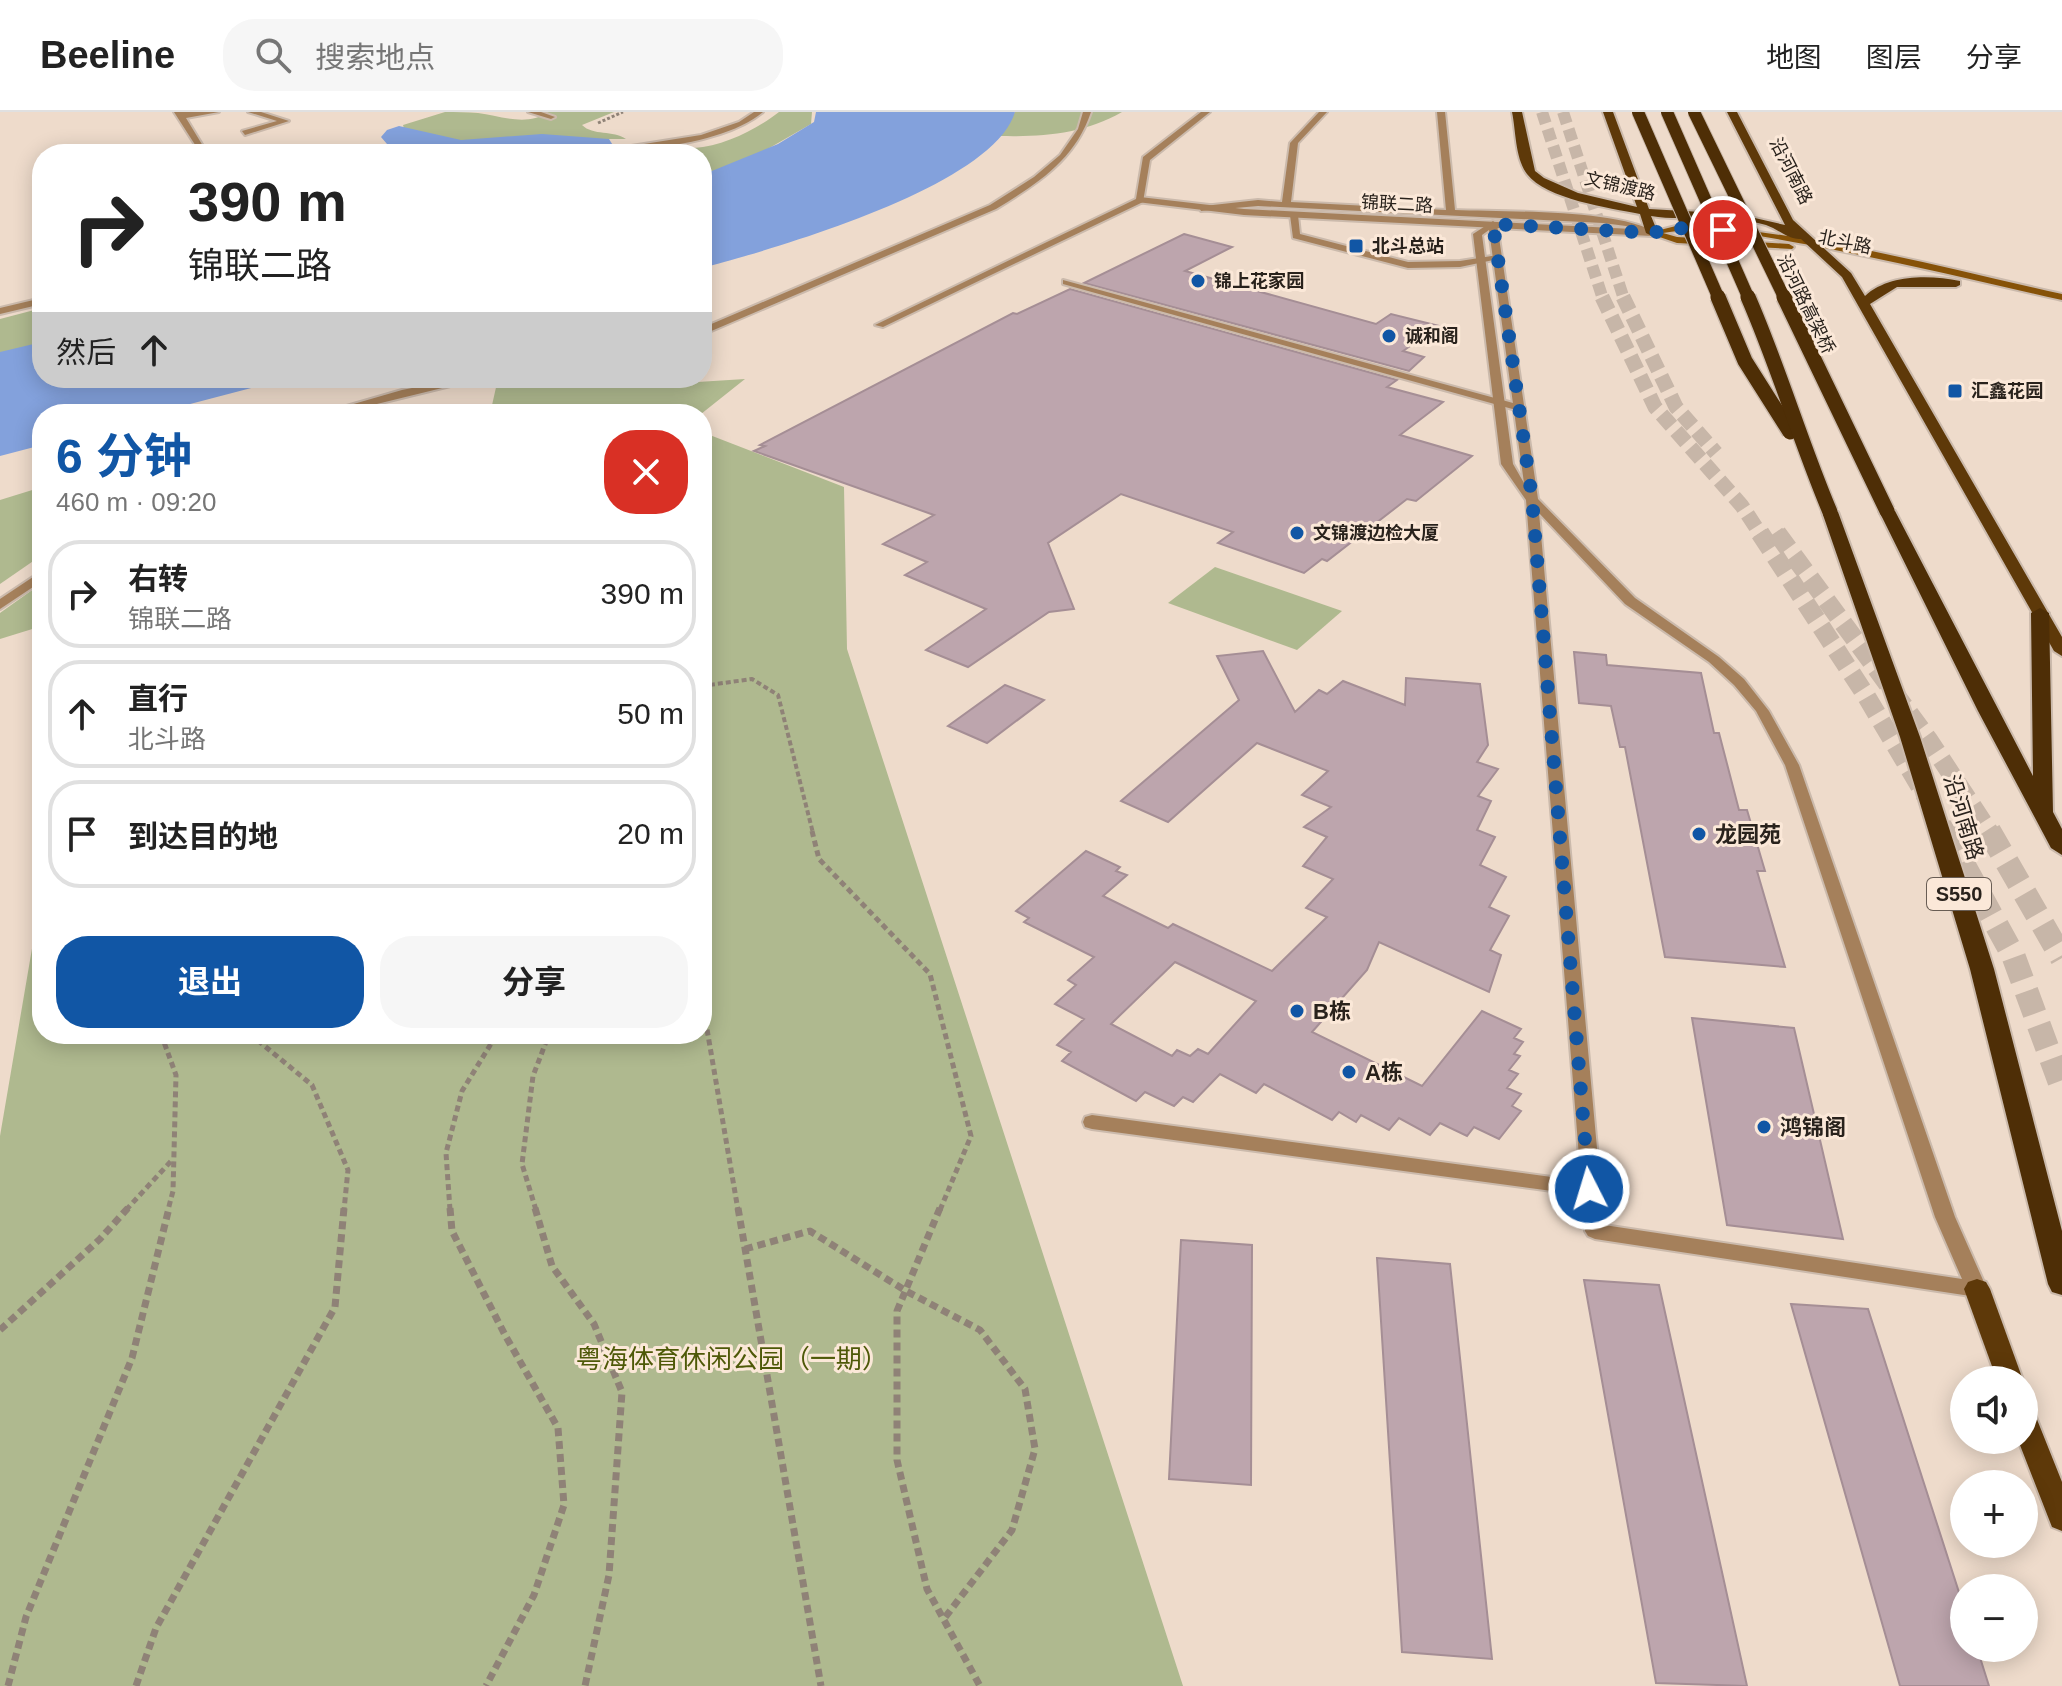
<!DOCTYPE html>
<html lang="zh">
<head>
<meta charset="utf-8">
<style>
  body { margin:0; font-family:Arial,"Noto Sans SC",sans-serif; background:#f6f6f6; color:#222; height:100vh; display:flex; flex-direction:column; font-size:30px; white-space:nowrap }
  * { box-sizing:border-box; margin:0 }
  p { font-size:26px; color:#767676 }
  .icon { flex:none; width:44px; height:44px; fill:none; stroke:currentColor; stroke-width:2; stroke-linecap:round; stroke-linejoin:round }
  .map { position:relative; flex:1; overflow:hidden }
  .panel { position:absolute; left:32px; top:292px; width:680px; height:640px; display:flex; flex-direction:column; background:#fff; border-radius:32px; box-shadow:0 4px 20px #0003 }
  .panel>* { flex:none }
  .banner { position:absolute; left:32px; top:32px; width:680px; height:244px; border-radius:32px; box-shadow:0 4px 20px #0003; background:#fff; color:#222; overflow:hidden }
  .buttons { position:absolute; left:1950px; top:1254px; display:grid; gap:16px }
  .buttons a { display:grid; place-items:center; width:88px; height:88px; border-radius:50%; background:#fff; box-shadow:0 4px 20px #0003; font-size:40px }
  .pin { position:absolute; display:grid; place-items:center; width:68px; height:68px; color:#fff; margin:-34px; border:4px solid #fff; border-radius:50%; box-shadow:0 2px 8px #0007 }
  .me { position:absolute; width:88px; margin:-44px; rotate:355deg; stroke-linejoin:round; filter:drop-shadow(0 0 6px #0008) }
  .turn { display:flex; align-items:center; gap:28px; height:168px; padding:0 24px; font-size:36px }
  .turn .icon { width:104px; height:104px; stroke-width:2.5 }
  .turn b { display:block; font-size:56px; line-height:68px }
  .then { display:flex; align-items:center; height:76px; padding:0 24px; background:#0003; gap:16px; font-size:30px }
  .round { display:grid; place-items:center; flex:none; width:84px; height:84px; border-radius:32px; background:#f6f6f6 }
  .head { display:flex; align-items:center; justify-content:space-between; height:136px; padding:0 24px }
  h1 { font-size:48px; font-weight:700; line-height:60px; color:#1156a5 }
  .button { display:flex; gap:16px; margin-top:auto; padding:16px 24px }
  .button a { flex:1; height:92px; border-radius:32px; background:#1156a5; color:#fff; font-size:32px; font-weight:700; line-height:92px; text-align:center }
  .button a+a { background:#f6f6f6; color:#222 }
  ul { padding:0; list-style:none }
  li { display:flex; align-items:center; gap:24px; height:108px; margin:0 16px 12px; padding:0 8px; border:4px solid #e0e0e0; border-radius:32px }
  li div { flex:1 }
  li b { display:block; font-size:30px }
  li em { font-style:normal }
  header { display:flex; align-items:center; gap:48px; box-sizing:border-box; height:112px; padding:0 40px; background:#fff; border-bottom:2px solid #e0e0e0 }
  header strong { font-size:38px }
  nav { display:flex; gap:44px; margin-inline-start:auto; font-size:28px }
  .search { width:560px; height:72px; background:#f6f6f6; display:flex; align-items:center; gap:20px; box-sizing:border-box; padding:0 28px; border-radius:32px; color:#767676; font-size:30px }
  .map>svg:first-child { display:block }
  .green { fill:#afb98f }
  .water { fill:#83a1dc }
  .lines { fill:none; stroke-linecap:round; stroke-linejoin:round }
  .river { fill:#83a1dc; fill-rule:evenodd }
  .building { fill:#bda5ad; stroke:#a58e95; stroke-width:2; fill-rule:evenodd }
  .trunk-tunnel-far3 { stroke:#c7b6a8; stroke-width:12; stroke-dasharray:12 6; stroke-linecap:butt }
  .trunk-tunnel-far2 { stroke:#c7b6a8; stroke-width:15; stroke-dasharray:15 7; stroke-linecap:butt }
  .trunk-tunnel-far1 { stroke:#c7b6a8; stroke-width:19; stroke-dasharray:19 9; stroke-linecap:butt }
  .trunk-tunnel { stroke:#c7b6a8; stroke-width:24; stroke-dasharray:24 12; stroke-linecap:butt }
  .service-casing { stroke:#cbbaac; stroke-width:4 }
  .minor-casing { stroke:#cbbaac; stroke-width:4 }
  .tertiary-casing { stroke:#cbbaac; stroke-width:4 }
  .secondary-casing { stroke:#cbbaac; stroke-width:4 }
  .primary-casing { stroke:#cbbaac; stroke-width:4 }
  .trunk-casing { stroke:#cbbaac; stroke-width:4 }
  .path-far3 { stroke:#8f8277; stroke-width:3; stroke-dasharray:3 2; stroke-linecap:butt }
  .path-far2 { stroke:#8f8277; stroke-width:4; stroke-dasharray:5 3; stroke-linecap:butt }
  .path-far1 { stroke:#8f8277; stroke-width:5; stroke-dasharray:6 4; stroke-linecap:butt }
  .path { stroke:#8f8277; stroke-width:7; stroke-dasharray:8 5; stroke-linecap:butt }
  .service { fill:#a5805b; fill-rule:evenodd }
  .minor { fill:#a5805b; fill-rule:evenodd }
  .tertiary { fill:#a5805b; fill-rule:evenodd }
  .secondary { fill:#865208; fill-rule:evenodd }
  .primary { fill:#5e3909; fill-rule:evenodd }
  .trunk { fill:#4e2e06; fill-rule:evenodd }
  .trunk-bridge-far1-casing { stroke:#cbbaac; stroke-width:14; stroke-linecap:butt }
  .trunk-bridge-casing { stroke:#cbbaac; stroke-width:18; stroke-linecap:butt }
  .trunk-bridge-far1 { stroke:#4e2e06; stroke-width:12 }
  .trunk-bridge { stroke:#4e2e06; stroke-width:15 }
  .route { stroke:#1156a5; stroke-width:14; stroke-dasharray:0 25.2 }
  .poi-dot { fill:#1156a5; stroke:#fbe8d8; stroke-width:3 }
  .labels { text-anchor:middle; stroke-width:6; stroke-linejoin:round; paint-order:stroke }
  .far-street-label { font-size:18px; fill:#29221c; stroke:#fbe8d8 }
  .far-poi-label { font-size:18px; font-weight:bold; fill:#29221c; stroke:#fbe8d8; text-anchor:start }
  .shield { fill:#fbe8d8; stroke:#685d54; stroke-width:2 }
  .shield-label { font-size:20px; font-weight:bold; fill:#29221c }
  .street-label { font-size:22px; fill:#29221c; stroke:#fbe8d8 }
  .poi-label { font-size:22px; font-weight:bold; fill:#29221c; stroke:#fbe8d8; text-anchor:start }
  .near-park-label { font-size:26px; fill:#4e5908; stroke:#fbe8d8 }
</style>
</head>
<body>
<header>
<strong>Beeline</strong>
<div class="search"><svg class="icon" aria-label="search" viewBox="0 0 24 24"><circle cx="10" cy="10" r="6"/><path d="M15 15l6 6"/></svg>搜索地点</div>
<nav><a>地图</a><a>图层</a><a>分享</a></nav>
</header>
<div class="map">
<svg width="2062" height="1574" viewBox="0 0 2062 1574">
  <rect width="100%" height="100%" fill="#eedbcb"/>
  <g class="green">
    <path d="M445,0C456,0 467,0 478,1C501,4 527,15 548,0H614L582,13C593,24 613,18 626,27H574L539,37L488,42L405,20L403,13Z"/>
    <path d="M779,0H812L811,12L738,54L702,65V42H620C645,36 669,39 694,36C724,34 756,18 779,0Z"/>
    <path d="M1015,0H1122C1084,22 1043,25 1000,24Z"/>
    <path d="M42,196V234L0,245V207Z"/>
    <path d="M527,266H681L682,271L745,267L701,302H490L497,271Z"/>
    <path d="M702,320L844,375L847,537L1183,1574H0V1024L42,778V922H702Z"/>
    <path d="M42,375V443L0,472V388Z"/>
    <path d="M1215,455L1342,499L1297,538L1168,491Z"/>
    <path d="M42,471V514L0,527V501Z"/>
  </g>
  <g class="water">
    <path d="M816,0H1015C993,75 773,137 702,156V63L778,32L814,10Z"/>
    <path d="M42,230V266H290L152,302H42V333L0,344V240Z"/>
  </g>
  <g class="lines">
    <path class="river" d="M399,14L461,28L542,22L609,27L614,35L609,42H427L387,32L381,25L387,18Z"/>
  </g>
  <g class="building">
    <path d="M1184,122L1232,135L1185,159L1376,212L1391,202L1439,214L1403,239L1424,245L1409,259L1084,171Z"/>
    <path d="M1070,177L1397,268L1387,275L1443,290L1400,323L1472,344L1416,389L1407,387L1327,449L1322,447L1304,461L1218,431L1233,420L1121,382L1048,431L1074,497L1049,500L968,555L926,538L986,497L905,463L927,450L883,432L934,403L754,339L765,334L760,333L1013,201L1017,202Z"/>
    <path d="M1263,539L1295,600L1319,578L1327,582L1343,569L1405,593L1406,566L1480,572L1488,633L1477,650L1498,657L1478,684L1491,689L1477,718L1495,725L1480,753L1506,765L1489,795L1509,804L1490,838L1501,843L1489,880L1379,830L1367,858L1312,920L1422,974L1482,899L1521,917L1514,926L1523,930L1514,942L1520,944L1509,958L1518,962L1507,976L1521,982L1512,994L1521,999L1499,1027L1474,1015L1467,1024L1440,1011L1430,1023L1399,1006L1389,1018L1361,1003L1356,1010L1339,1000L1332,1008L1264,972L1256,981L1220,962L1193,990L1183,985L1174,994L1145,980L1136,989L1062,949L1071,940L1057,933L1084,907L1055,892L1076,873L1068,868L1094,845L1024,810L1029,806L1016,799L1086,739L1120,755L1116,759L1127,763L1103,784L1168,816L1173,812L1272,859L1327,805L1306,796L1333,767L1303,754L1327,725L1304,715L1331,695L1302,683L1328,659L1257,631L1168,710L1121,689L1239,588L1217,544ZM1175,850L1256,889L1208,942L1198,937L1190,944L1177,938L1172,944L1111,912Z"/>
    <path d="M1574,540L1606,543L1607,553L1701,561L1714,621H1719L1739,698H1747L1765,759H1757L1785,855L1665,845L1625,635H1620L1611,594L1579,591Z"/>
    <path d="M1005,573L1044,588L987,631L948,614Z"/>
    <path d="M1692,906L1794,916L1843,1127L1727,1113Z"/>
    <path d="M1181,1128L1252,1133L1251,1373L1169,1367Z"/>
    <path d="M1377,1146L1450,1152L1492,1547L1402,1540Z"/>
    <path d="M1584,1168L1659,1173L1747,1574L1656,1571Z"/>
    <path d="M1791,1192L1868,1197L1964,1496V1536H1977L1989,1574H1900Z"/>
  </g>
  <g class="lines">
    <g class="trunk-tunnel-far3">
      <path d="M1542,0L1603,187"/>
      <path d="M1563,0L1624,187"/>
    </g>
    <g class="trunk-tunnel-far2">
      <path d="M1602,185L1655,295L1742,394L1761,423"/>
      <path d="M1623,185L1676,295L1716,341"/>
      <path d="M1776,420L1778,423"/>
    </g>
    <g class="trunk-tunnel-far1">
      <path d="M1760,421L1865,582L1925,683"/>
      <path d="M1777,421L1928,627L1990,721"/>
      <path d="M1942,713L1947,721"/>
    </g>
    <g class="trunk-tunnel">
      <path d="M1945,719L2013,843L2062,976"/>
      <path d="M1989,719L2062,846"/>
    </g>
    <defs>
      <g id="service">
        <path d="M174,0H219L186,6L206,39L261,40L265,42H201Z"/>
        <path d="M248,0H261L289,9L245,23L242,19L277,9Z"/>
        <path d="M528,0H541L555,5L551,7Z"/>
        <path d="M754,0H763C714,41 591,42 529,42L554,37L606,38L701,23L739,10Z"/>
        <path d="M1083,0H1091C1075,48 1037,72 996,97L702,223V216L990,93L1034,65L1060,43L1078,17Z"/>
        <path d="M1319,0H1327L1298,31L1291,90L1446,98L1437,0H1445L1455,98C1503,100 1620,97 1656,121L1652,124L1626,114L1603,111L1258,94L1201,99L1200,97L1204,94L1258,88L1282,90L1290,31Z"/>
        <path d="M1294,100L1298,103L1300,122L1408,150L1460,149L1498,143L1503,146L1460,155L1408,156L1293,126L1290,103Z"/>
        <path d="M1063,168L1524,294L1525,296L1516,298L1063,172Z"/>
        <path d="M42,186V192L0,202V196Z"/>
        <path d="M462,266H483L336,302H319L402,278Z"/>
        <path d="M42,459V469L0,497V487Z"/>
      </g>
      <g id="minor">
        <path d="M1201,0H1210L1150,48L1143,90L883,215L875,213L1136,87L1143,45Z"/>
        <path d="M1493,109L1497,112L1538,387L1635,486L1719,545L1744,567L1769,599L1799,653L1955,1105L1987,1177L1984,1183L1977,1185L1595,1127L1588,1124L1585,1119L1582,1083L1092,1017L1085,1015L1083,1010L1085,1005L1092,1003L1581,1069L1526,388L1501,352L1473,122ZM1489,118L1524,371L1513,352L1482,123ZM1539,401L1625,492L1709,550L1734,573L1756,599L1785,653L1935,1105L1962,1167L1604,1113Z"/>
      </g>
      <path id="tertiary" d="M1140,85L1244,97L1652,118L1656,121L1652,124L1244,103L1137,90V86Z"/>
      <path id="secondary" d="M1680,113C1809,119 1936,154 2062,182V188C1978,169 1894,149 1810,133C1763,125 1710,112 1663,121L1677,125L1789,132L1794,135L1792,137L1677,131L1648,121Z"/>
      <g id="primary">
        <path d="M1512,0H1522L1535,59L1544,66L1578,81L1637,95L1603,0H1613L1649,97L1737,102L1785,113L1727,0H1737L1793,108L1851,161L1865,184C1889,162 1930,163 1960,169V173L1956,175H1897L1870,192L2062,525V544L2054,539L1842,165L1801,127C1789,128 1778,117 1766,113C1730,102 1689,110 1651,104L1658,121L1652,124L1646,121L1640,102C1609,96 1546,87 1527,62C1515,46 1516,19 1512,0Z"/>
        <path d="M1977,1167L1986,1170L1990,1177L2023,1268H1997L1964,1177L1968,1170Z"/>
        <path d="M2024,1296L2034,1300L2062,1370V1419L2052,1415L2018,1328H2024Z"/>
      </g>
      <g id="trunk">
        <path d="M1887,394L1895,399L2033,664L2031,501L2040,496L2049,501L2053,700L2062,717V743L2051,736L1978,599L1879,399Z"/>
        <path d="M1830,395L1838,400L1920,625L1994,857L2062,1119V1183L2052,1180L2048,1172L1970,857L1900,625L1822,400Z"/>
      </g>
    </defs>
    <use href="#service" class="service-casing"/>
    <use href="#minor" class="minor-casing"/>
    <use href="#tertiary" class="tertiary-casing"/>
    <use href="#secondary" class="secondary-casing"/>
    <use href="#primary" class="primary-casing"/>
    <use href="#trunk" class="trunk-casing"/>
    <path class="path-far3" d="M598,11L623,0"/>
    <path class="path-far2" d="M702,574L752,567L778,583L813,721"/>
    <g class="path-far1">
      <path d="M812,719L819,747L930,862L971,1024L940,1098"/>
      <path d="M702,888L738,1098"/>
      <path d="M161,922L176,963L173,1079L168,1098"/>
      <path d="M250,922L312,973L348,1058L344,1098"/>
      <path d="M126,1098L173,1047"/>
      <path d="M450,1098L446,1041L462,979L497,922"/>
      <path d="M536,1098L522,1052L533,964L549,922"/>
    </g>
    <g class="path">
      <path d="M450,1096L452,1119L505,1223L558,1316L564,1393L534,1483L486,1574"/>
      <path d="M535,1096L552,1154L594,1212L622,1280L609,1463L585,1574"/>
      <path d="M738,1096L821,1574"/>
      <path d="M940,1096L897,1199V1348L927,1477L980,1574"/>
      <path d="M745,1137L810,1119L906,1179L980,1218L1025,1277L1035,1337L1012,1418L943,1508"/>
      <path d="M0,1218L100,1127L128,1096"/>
      <path d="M8,1574L26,1505L132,1246L169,1096"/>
      <path d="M136,1574L156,1516L335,1195L344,1096"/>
    </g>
    <use href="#service" class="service"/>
    <use href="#minor" class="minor"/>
    <use href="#tertiary" class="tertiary"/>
    <use href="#secondary" class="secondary"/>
    <use href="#primary" class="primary"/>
    <use href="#trunk" class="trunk"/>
    <defs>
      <g id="trunk-bridge-far1">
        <path d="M1638,0L1719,187"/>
        <path d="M1667,0L1749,187"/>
        <path d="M1694,0L1785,187"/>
      </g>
      <g id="trunk-bridge">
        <path d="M1718,185L1745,249L1790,320"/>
        <path d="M1748,185C1779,256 1800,329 1830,400"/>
        <path d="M1784,185L1887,399"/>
      </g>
    </defs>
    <use href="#trunk-bridge-far1" class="trunk-bridge-far1-casing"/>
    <use href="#trunk-bridge" class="trunk-bridge-casing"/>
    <use href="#trunk-bridge-far1" class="trunk-bridge-far1"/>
    <use href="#trunk-bridge" class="trunk-bridge"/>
  </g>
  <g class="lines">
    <path class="route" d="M1589,1077L1532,386L1493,112L1652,121L1672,116L1723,118"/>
  </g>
  <g class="poi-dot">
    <rect x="1348" y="126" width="16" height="16" rx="4"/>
    <circle cx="1198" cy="169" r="8"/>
    <circle cx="1389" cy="224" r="8"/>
    <rect x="1947" y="271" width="16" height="16" rx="4"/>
    <circle cx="1297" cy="421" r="8"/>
    <circle cx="1699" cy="722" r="8"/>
    <circle cx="1297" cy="899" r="8"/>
    <circle cx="1349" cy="960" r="8"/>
    <circle cx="1764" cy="1015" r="8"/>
  </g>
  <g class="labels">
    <g class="far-street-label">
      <text transform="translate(1791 59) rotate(63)" y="6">沿河南路</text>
      <text transform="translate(1620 74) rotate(13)" y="6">文锦渡路</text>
      <text transform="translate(1397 92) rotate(3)" y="6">锦联二路</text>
      <text transform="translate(1845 130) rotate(12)" y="6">北斗路</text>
      <text transform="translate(1806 192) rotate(64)" y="6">沿河路高架桥</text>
    </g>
    <g class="far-poi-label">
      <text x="1372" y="140">北斗总站</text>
      <text x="1214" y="175">锦上花家园</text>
      <text x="1405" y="230">诚和阁</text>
      <text x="1971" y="285">汇鑫花园</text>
      <text x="1313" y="427">文锦渡边检大厦</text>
    </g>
    <rect class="shield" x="1927" y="766" width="64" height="32" rx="6"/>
    <g class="shield-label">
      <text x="1959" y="789">S550</text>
    </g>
    <g class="street-label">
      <text transform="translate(1964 705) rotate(73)" y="8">沿河南路</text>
    </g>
    <g class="poi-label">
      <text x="1715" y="730">龙园苑</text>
      <text x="1313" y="907">B栋</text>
      <text x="1365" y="968">A栋</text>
      <text x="1780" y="1023">鸿锦阁</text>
    </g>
    <g class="near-park-label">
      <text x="732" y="1256">粤海体育休闲公园（一期）</text>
    </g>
  </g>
</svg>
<div class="buttons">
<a><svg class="icon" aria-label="sound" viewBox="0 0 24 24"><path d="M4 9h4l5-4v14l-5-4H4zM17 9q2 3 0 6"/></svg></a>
<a>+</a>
<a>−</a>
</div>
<div class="pin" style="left:1723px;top:118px;background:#d93025"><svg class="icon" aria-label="arrive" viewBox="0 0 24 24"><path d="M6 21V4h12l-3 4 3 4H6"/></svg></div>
<svg class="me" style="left:1589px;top:1077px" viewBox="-20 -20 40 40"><circle r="17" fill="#1156a5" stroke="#fff" stroke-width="3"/><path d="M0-11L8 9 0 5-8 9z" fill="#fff"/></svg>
<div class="banner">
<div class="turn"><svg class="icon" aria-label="right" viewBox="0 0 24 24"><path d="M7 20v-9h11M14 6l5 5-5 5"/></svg><div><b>390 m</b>锦联二路</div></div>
<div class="then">然后<svg class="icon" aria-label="ahead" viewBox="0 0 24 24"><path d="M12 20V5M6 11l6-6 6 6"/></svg></div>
</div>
<section class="panel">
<div class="head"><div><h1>6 分钟</h1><p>460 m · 09:20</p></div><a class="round" style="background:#d93025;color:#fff"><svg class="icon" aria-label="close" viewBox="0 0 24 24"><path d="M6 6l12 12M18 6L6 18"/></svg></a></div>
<ul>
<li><svg class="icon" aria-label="right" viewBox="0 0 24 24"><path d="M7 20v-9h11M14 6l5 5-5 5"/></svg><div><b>右转</b><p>锦联二路</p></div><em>390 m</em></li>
<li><svg class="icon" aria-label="ahead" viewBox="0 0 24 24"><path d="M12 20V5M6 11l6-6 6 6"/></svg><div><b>直行</b><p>北斗路</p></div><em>50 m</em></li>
<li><svg class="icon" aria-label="arrive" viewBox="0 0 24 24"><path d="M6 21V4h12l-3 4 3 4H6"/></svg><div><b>到达目的地</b></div><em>20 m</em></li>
</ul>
<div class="button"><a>退出</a><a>分享</a></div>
</section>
</div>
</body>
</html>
